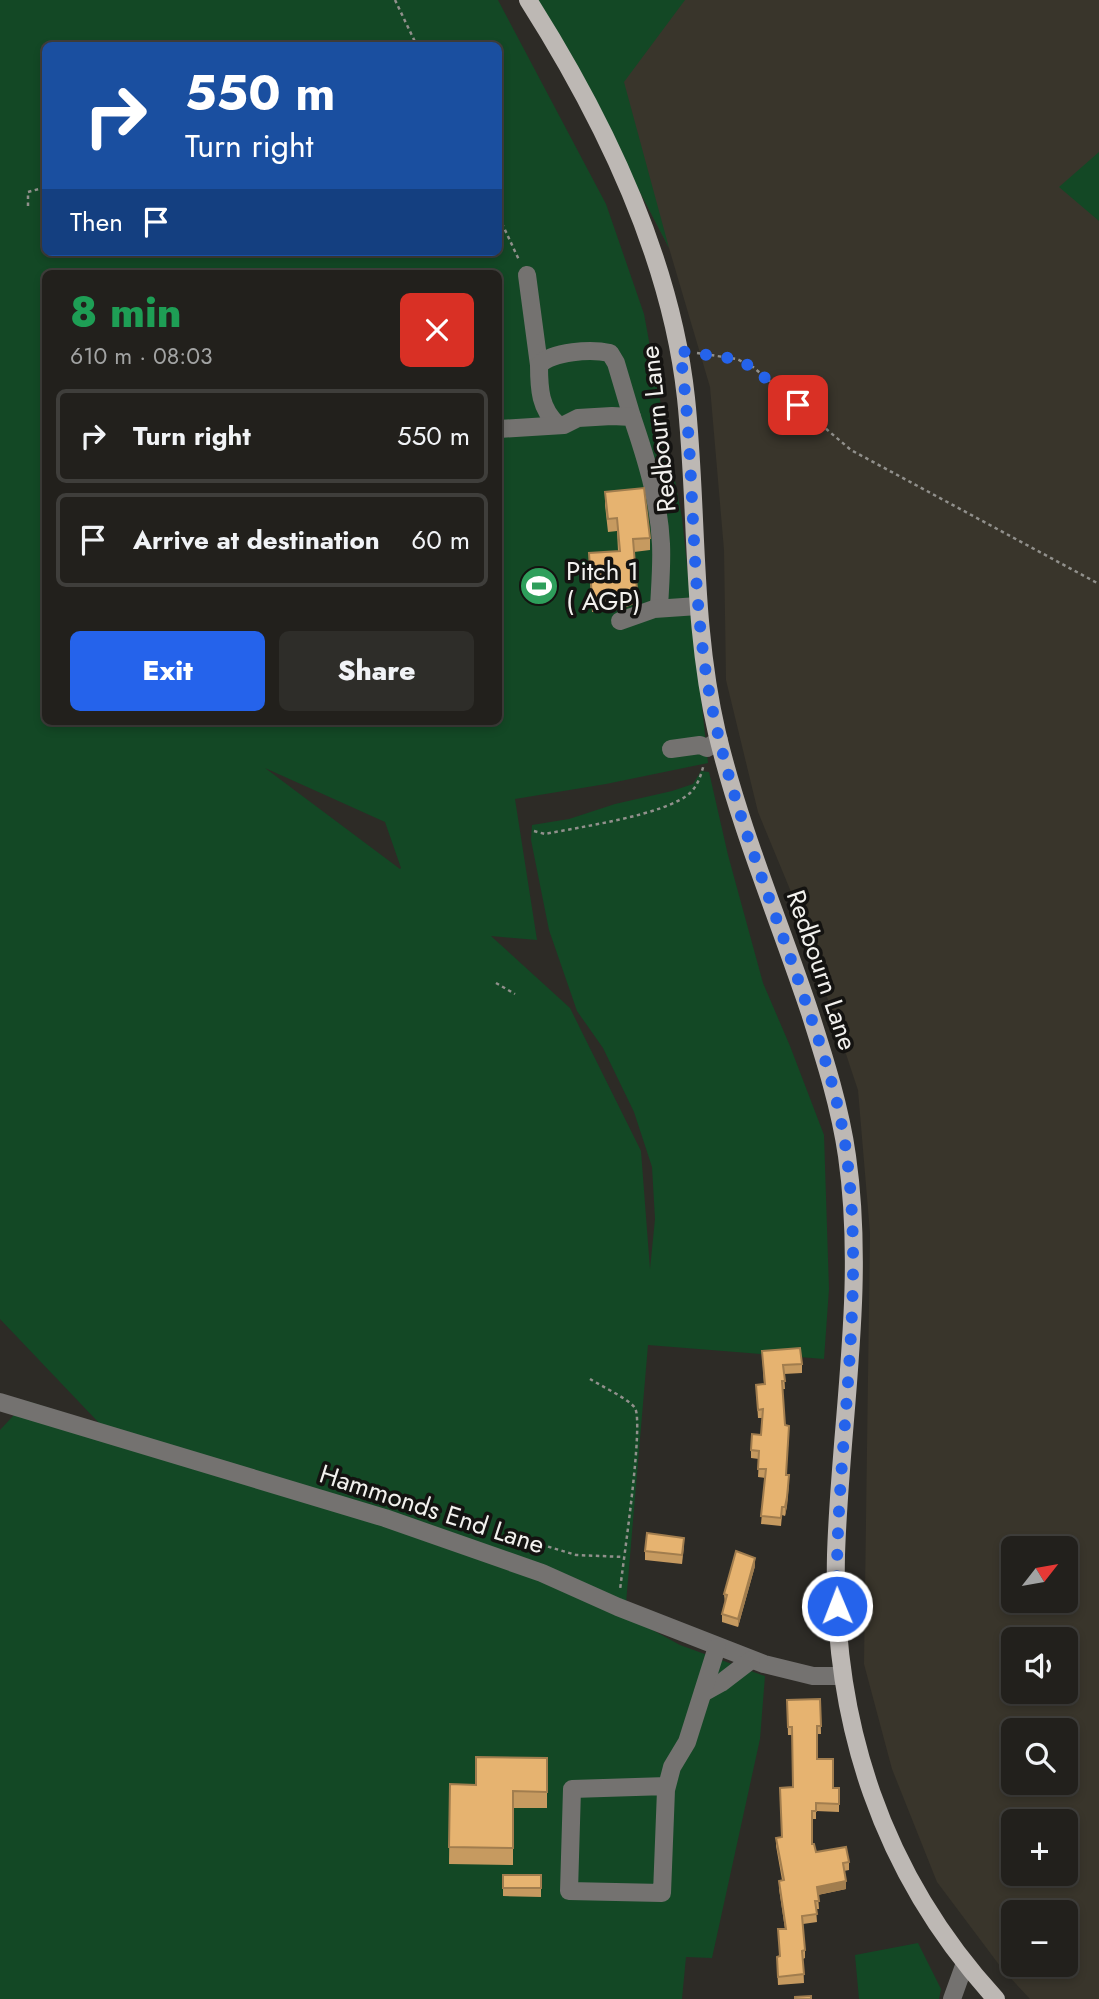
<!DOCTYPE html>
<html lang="en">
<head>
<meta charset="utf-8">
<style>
  body { margin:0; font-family:Jost,sans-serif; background:#2e2d29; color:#f1f3f6; height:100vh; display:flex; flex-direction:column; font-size:26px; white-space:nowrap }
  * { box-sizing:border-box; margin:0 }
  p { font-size:23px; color:#a2a3a3 }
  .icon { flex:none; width:38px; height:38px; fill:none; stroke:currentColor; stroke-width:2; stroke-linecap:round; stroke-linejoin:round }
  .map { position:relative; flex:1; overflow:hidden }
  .details { position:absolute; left:42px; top:270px; width:460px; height:455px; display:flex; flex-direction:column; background:#22201c; border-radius:10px; box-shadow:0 4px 10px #0003,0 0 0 2px #3f3e3b }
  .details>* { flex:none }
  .banner { position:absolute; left:42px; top:42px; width:460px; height:214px; border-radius:10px; box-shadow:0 4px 10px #0003,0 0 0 2px #3f3e3b; background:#1a4fa0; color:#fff; overflow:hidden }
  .needle { width:46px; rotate:59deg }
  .buttons { position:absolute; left:1001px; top:1536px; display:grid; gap:14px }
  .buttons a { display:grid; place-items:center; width:77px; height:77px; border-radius:10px; background:#22201c; box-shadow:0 4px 10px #0003,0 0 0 2px #3f3e3b; font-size:35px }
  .pin { position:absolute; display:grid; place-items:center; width:60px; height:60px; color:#fff; margin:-30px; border-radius:14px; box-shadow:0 4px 10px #0006 }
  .me { position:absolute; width:77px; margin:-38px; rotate:359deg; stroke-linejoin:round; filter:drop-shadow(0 0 5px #0008) }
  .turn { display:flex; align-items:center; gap:24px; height:147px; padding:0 28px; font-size:32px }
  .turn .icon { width:91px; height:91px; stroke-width:2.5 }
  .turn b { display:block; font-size:49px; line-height:60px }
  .then { display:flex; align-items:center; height:66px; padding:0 28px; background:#0003; gap:14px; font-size:26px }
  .round { display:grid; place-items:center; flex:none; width:74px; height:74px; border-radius:10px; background:#2e2d29 }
  .headline { display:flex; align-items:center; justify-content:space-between; height:119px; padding:0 28px }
  h1 { font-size:42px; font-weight:800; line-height:52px; color:#1e9e55 }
  .button { display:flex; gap:14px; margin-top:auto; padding:14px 28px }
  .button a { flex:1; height:80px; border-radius:10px; background:#2563eb; color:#fff; font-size:28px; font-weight:800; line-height:80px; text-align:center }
  .button a+a { background:#2e2d29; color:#f1f3f6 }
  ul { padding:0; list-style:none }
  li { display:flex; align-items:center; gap:21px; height:94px; margin:0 14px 10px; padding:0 14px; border:4px solid #3f3e3b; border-radius:10px }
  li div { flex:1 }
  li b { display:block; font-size:26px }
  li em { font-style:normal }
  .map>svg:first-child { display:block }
  .built { fill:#39352b; fill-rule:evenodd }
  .green { fill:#134825; fill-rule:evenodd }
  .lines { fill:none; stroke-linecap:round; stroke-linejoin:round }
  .path { stroke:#91908c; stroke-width:2.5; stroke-dasharray:3.5 3.5; stroke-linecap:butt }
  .minor { stroke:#747270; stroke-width:18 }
  .major { stroke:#bdb8b4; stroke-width:18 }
  .wall { fill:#c69a60 }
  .shaded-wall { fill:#a17d4e }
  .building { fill:#e6b370; stroke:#a17d4e; stroke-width:2 }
  .route { stroke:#2563eb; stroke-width:12; stroke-dasharray:0 21.6 }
  .labels { text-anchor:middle; stroke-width:7; stroke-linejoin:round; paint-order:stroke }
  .street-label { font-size:26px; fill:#f2f1ee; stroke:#141311 }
  .poi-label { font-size:26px; fill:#f2f1ee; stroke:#141311; text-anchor:start }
</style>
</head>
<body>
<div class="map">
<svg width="1099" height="1999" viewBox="0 0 1099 1999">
  <rect width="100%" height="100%" fill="#2d2b26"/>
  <path class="built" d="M538,0H1099V1999H1030L1003,1970L937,1882L892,1769L864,1664L870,1233L858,1090L796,904L758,812L726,680L724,550L710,387L669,248L566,50ZM1013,1549H1066V1601H1013ZM1013,1640H1066V1692H1013ZM1013,1731H1066V1783H1013ZM1013,1822H1066V1874H1013ZM1013,1913H1066V1965H1013Z"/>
  <g class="green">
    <path d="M0,0H498L606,204L644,314L682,518L708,763L606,784L515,799L537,940L491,936L570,1008L641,1151L650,1269L655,1219L652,1167L634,1112L603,1048L577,1011L549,930L531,840L532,825L569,819L615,804L672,791L693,784L701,771L709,772L728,855L763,983L790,1046L824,1135L829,1289L824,1359L648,1345L625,1615L680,1645L765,1676L760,1739L712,1958L686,1957L682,1999H0V1430L27,1401L100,1424L0,1319ZM46,46H499V252H46ZM46,273H499V721H46ZM265,768L385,822L401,868L400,869Z"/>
    <path d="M538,0H685L624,82L669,248L566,50Z"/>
    <path d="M1099,152V221L1059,187Z"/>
    <path d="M918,1943L941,1989L939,1999H859L855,1955Z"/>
  </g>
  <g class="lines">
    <g class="path">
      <path d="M395,0L417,46"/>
      <path d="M28,206V192L46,187"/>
      <path d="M499,217L519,260"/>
      <path d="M697,353L737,359L753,367L851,450L1099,584"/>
      <path d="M534,831L545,834C579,827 666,815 690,793C698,785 701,775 704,764"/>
      <path d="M496,983L515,994"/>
      <path d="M590,1379C601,1386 629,1399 635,1408C644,1423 623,1563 620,1590"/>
      <path d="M513,1545L516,1537L576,1555L624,1557"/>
    </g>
    <g class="minor">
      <path d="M527,275L539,365"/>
      <path d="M558,425C540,409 539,389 539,365C553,351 591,349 610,353L616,363L632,417"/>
      <path d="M499,429L564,425L578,418L612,416L632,417C646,458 659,500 661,544C662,565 660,587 659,608"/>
      <path d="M620,621L654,609L698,606"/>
      <path d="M671,749L700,745L707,748L719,740"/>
      <path d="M0,1402L385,1518L542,1573L618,1607L764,1664L813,1676H842"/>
      <path d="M703,1693L721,1683L751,1660"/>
      <path d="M667,1786L572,1789L569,1891L662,1893L666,1790L672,1767L687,1742L717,1647"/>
      <path d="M952,1999L965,1963"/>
    </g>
    <path class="major" d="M528,0C603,118 671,258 686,398C698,510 691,623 717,733C740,829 779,920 810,1013C825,1060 840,1107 847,1156C866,1289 840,1422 836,1555C832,1722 882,1875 996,1999"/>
  </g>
  <g class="wall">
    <path d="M605,492L650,538V550L634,552L637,603L618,610L592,612L589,553L618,551L617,531L608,532L605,505Z"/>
    <path d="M762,1351L802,1364V1373L784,1374L785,1389H782L785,1425L789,1434L786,1475L789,1483L787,1506L785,1516L782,1515L781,1526L761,1524L765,1478L758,1477L759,1459L751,1458V1450L761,1435L762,1418H758L756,1385H764Z"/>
    <path d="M684,1546L682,1564L645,1560V1551Z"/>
    <path d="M755,1566L738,1627L722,1622V1614L725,1603L724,1594Z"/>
    <path d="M820,1699L821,1734H817V1759L833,1788H839V1812L816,1811V1819H812V1844L816,1852L849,1862V1870L844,1871L846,1889L818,1895L819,1909H816L817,1922L803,1924L805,1950V1958L803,1959L804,1983L778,1985L777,1965V1957L780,1956L778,1929H785L779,1889V1881L782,1880L776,1846V1838L781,1837L792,1787V1735H788L787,1700Z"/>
    <path d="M547,1758V1808H513V1865L449,1864L450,1784L476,1785Z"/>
    <path d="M503,1875H541V1897L503,1896Z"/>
  </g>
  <g class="shaded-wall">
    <path d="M637,590V603L618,610V597Z"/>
    <path d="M789,1475L787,1506L785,1516V1507Z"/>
    <path d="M755,1558V1566L738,1627V1619Z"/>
    <path d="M846,1881V1889L817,1895V1887Z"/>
  </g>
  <g class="building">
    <path d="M644,488L650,538L633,539L637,590L618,597L592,599L589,553L620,551L617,518L608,519L605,492Z"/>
    <path d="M800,1348L802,1364L783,1365L785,1381H782L785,1425L789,1426L786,1475H789L787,1497L785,1507H782L781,1518L761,1516L766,1469H758L759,1451L751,1450L752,1434L761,1435L763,1409L758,1410L756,1385L765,1384L762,1351Z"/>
    <path d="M647,1533L684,1538L682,1555L645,1551Z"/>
    <path d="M736,1551L755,1558L738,1619L722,1614L727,1595L724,1594Z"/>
    <path d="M820,1699L821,1726H817V1759H833V1788H839V1804L816,1803V1811H812V1844H814L816,1852L846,1847L849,1862L843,1863L846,1881L817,1887L819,1901H815L817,1914L802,1916L805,1950L802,1951L804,1974L778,1977L777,1957L780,1956L778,1929H786L779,1881L784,1880L776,1838L782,1837L780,1788L793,1787L792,1727H788L787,1700Z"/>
    <path d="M476,1757L547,1758V1792L513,1791V1848L449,1847L450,1784L476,1785Z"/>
    <rect x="503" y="1875" width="38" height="13"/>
    <path d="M811,1996V1999H795V1997Z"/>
  </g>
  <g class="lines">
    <path class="route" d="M798,405L753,368L737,359L680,351C698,478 687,609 718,734C740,828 778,918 808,1009C825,1057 841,1107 847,1158C866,1307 834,1457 837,1606"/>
  </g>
  <defs>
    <symbol id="stadium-disc" viewBox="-11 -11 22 22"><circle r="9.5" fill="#2e9e5b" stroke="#141311"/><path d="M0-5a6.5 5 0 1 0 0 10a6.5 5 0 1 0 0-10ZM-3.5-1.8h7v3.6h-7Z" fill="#fff"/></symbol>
  </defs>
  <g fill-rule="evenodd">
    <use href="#stadium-disc" x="517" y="564" width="44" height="44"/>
  </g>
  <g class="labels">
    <g class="street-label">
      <text transform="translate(658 429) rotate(-96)" y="9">Redbourn Lane</text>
      <text transform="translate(822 970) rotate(71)" y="9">Redbourn Lane</text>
      <text transform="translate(432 1509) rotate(18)" y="9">Hammonds End Lane</text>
    </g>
    <g class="poi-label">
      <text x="566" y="580">Pitch 1<tspan x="566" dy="30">( AGP)</tspan></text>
    </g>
  </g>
</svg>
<div class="buttons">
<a><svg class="needle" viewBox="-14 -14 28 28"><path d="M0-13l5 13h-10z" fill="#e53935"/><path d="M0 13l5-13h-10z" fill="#a2a3a3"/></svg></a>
<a><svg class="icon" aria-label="sound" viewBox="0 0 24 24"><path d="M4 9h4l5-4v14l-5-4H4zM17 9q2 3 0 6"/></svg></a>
<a><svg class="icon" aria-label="search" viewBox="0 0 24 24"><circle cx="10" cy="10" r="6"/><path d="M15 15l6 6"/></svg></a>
<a>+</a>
<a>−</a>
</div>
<div class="pin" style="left:798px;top:405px;background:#d93025"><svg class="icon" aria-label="arrive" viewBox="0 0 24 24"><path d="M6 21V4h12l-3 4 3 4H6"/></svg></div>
<svg class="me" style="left:837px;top:1606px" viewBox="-20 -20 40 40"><circle r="17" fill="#2563eb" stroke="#fff" stroke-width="3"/><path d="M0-11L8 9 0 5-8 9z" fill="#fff"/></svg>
<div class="banner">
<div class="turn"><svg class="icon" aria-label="right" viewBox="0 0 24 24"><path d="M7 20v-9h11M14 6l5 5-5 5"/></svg><div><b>550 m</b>Turn right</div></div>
<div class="then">Then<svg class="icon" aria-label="arrive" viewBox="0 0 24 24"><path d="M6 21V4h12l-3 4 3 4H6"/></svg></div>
</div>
<section class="details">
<div class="headline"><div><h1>8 min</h1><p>610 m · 08:03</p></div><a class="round" style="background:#d93025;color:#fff"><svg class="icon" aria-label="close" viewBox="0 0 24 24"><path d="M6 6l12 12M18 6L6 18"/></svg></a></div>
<ul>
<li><svg class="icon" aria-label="right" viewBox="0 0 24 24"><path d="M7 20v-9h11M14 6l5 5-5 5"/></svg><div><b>Turn right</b></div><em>550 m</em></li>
<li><svg class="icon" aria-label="arrive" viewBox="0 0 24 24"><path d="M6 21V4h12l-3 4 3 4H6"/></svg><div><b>Arrive at destination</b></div><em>60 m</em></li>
</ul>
<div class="button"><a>Exit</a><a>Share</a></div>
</section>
</div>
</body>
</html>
